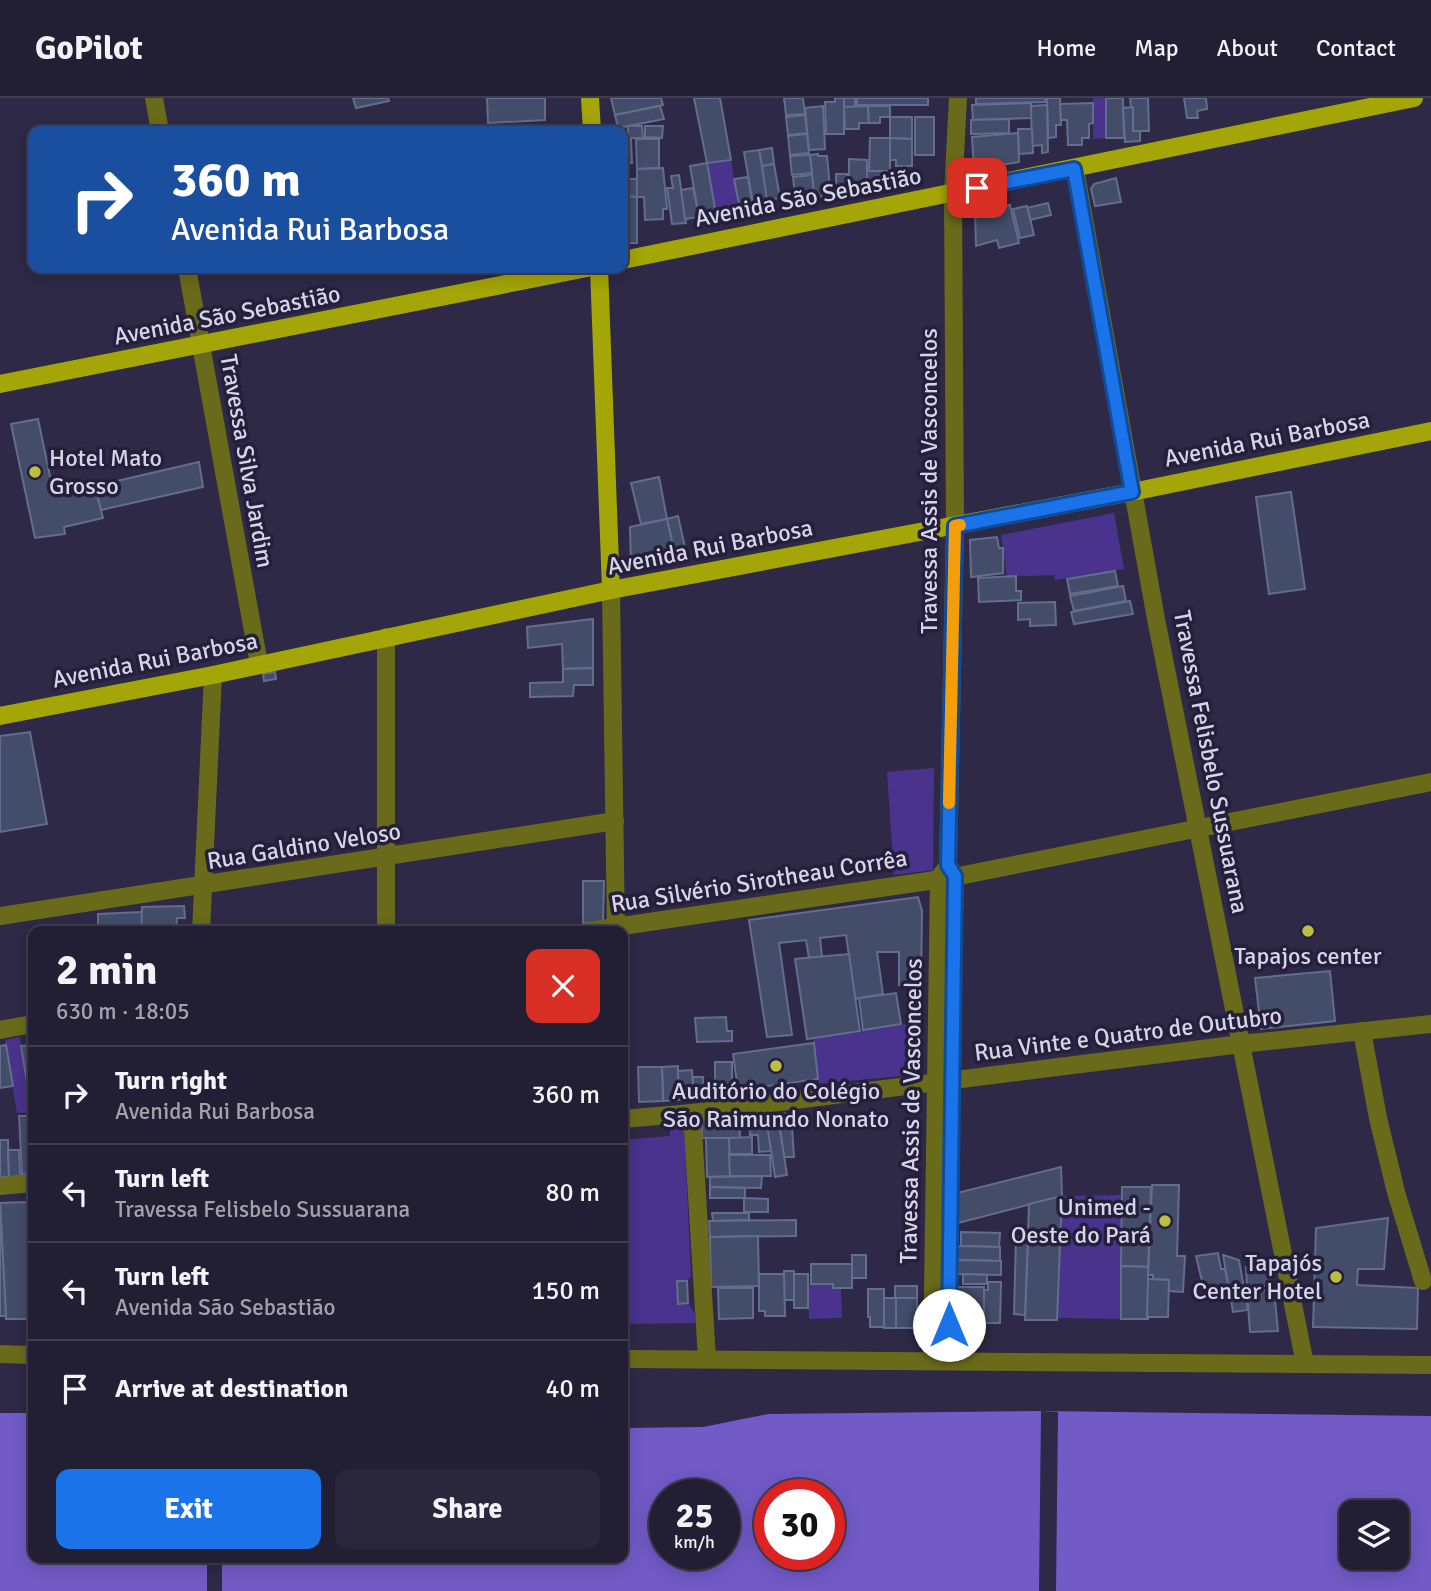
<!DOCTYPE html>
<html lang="en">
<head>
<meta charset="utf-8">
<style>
  body { margin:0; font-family:Signika,sans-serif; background:#2a273c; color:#f1f3f6; height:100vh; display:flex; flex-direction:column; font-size:26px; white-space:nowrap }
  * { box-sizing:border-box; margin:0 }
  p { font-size:23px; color:#a2a2ac }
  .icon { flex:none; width:38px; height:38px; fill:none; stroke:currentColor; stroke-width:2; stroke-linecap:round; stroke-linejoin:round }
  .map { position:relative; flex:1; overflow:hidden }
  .sheet { position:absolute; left:28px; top:828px; width:600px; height:637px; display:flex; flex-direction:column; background:#221f34; border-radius:14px; box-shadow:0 4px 18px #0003,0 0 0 2px #3f3d4f }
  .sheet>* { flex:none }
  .top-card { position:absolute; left:28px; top:28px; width:600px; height:147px; border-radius:14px; box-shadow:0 4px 18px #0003,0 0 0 2px #3f3d4f; background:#1a4fa0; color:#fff; overflow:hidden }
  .fabs { position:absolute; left:1339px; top:1402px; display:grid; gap:14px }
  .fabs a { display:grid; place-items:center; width:70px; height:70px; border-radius:14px; background:#221f34; box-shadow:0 4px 18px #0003,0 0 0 2px #3f3d4f; font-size:35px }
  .speed { position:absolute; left:649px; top:1381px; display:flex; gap:14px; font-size:35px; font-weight:700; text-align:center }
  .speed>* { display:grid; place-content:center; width:91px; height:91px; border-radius:50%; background:#221f34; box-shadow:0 4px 18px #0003,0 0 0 2px #3f3d4f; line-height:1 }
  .speed small { font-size:18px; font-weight:400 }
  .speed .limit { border:10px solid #d22; background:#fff; color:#111 }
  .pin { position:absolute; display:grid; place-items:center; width:60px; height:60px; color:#fff; margin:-30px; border-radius:14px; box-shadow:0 4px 10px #0006 }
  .me { position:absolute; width:77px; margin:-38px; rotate:0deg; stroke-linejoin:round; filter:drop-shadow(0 0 5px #0008) }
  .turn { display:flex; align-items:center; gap:24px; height:147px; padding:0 28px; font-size:32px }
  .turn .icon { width:91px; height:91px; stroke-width:2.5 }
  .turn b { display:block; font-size:49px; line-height:60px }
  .round { display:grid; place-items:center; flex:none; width:74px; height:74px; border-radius:14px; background:#2a273c }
  .summary { display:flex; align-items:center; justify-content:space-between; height:119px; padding:0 28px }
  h1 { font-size:42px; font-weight:700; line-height:52px }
  .primary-button { display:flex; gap:14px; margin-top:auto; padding:14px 28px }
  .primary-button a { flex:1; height:80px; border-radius:14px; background:#1a73e8; color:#fff; font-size:28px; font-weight:700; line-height:80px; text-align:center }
  .primary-button a+a { background:#2a273c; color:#f1f3f6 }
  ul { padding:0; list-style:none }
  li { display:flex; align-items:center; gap:21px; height:98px; padding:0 28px; border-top:2px solid #3f3d4f }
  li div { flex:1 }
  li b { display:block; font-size:26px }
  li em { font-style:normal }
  header { display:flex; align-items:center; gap:42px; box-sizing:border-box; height:98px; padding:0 35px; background:#221f34; border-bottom:2px solid #3f3d4f }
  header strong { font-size:33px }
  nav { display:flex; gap:38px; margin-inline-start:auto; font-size:24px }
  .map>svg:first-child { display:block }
  .green { fill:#4a338d }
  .water { fill:#725ac7; fill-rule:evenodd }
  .pier { fill:#2e2946 }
  .building { fill:#434d6a; stroke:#636d8d; stroke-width:2 }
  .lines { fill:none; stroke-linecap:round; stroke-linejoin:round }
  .minor { stroke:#6a6b1a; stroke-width:18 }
  .major { stroke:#a4a506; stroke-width:18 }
  .route-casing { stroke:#114b97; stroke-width:18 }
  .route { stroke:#1a73e8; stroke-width:12 }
  .slow { stroke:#f59e0b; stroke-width:12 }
  .poi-dot { fill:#bdbf43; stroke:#241f3b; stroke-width:2.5 }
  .labels { text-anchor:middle; stroke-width:7; stroke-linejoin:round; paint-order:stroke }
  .street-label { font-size:24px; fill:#d6d4e7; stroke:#241f3b }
  .poi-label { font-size:24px; fill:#d6d4e7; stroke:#241f3b }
</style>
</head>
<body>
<header>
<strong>GoPilot</strong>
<nav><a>Home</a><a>Map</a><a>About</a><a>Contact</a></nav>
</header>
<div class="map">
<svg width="1431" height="1493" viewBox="0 0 1431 1493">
  <rect width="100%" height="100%" fill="#2e2946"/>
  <g class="green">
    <path d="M1093,0H1106V40L1093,41Z"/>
    <path d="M731,62L739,112L716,116L707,65Z"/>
    <path d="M1114,415L1124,471L1055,482L1054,477L1007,479L1001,437Z"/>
    <path d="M934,670L933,772L894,777L887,674Z"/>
    <path d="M921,924V976L819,986L813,940Z"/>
    <path d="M20,939L32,1014L17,1015L5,942Z"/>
    <path d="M684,1025L691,1178L687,1183L688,1205L695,1216V1225L623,1226V1042L670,1038V1026Z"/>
    <path d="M1122,1097L1121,1221L1057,1220L1062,1098Z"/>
    <path d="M808,1186H833V1190H841L842,1220L809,1221Z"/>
  </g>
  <path class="water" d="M1041,1313L1431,1318V1493H0V1315H33V1460H623V1330L703,1329L768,1316ZM665,1396H724V1456H665ZM770,1396H830V1456H770ZM1351,1414H1396V1460H1351Z"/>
  <g class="pier">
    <path d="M1041,1313L1058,1314L1056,1493H1039Z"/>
    <rect x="207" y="1460" width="15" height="33"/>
  </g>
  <g class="building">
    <path d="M353,0H388L389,3L356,10Z"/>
    <path d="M487,0H545V22L488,25Z"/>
    <path d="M611,0H661L663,7L615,17Z"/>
    <path d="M694,0H720L731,62L707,65Z"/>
    <path d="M784,0H803L805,16L786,17Z"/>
    <path d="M835,0H844V36H826L825,4H835Z"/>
    <rect x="844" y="0" width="11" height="9"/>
    <rect x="857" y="0" width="71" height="7"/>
    <path d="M976,0H1045L1046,4L976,6Z"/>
    <path d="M1047,0H1060L1061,27H1056V39L1048,40Z"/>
    <path d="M1106,0H1123L1124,40H1106Z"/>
    <path d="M1130,0H1148L1149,33H1133Z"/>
    <path d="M1184,0H1206L1207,11L1197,13L1198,20H1187Z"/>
    <path d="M1031,5L1032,20L973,22L972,7Z"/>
    <path d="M1093,5V25L1089,26V40H1082V47H1068L1067,22H1061L1060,6Z"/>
    <path d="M1047,7L1048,54L1042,55V47L1032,48L1031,8Z"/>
    <path d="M660,8L664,21L618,30L615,17Z"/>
    <path d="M823,8L825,51L809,52L805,10Z"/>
    <path d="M868,8L869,25H859V31H845L844,9Z"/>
    <path d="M868,8H890V19H880V25H869Z"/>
    <path d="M1133,9V33H1140V43L1125,44L1123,10Z"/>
    <path d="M805,17L807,35L788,37L786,19Z"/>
    <path d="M890,19H912V41L890,40Z"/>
    <rect x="915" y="19" width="19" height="38"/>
    <path d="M1009,21V35L971,36V22Z"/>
    <path d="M628,28H642L643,40H628Z"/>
    <path d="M645,28H663L662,40L645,39Z"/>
    <path d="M1018,31H1032L1033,55L1019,56Z"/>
    <path d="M1018,35L1019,64L974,71L972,39Z"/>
    <path d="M807,36L809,55L790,57L788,38Z"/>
    <path d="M870,40H890V73H869Z"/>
    <path d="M890,40L912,41V68H896V62H890Z"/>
    <path d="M636,41H659V70L637,71Z"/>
    <path d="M623,42H631L632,65H623Z"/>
    <path d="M772,50L774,66L762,68L759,52Z"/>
    <path d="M759,52L769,108L754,111L744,54Z"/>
    <path d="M818,56V58H827L830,90H825V98L814,99L810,57Z"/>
    <path d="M810,57L812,75L792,77L790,58Z"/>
    <path d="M849,61L867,62V93H849Z"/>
    <path d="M707,65L716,116L699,119L690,68Z"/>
    <path d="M774,66L780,100L767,102L762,68Z"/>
    <path d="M663,70L667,111H663V121L645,122L644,99H637V71Z"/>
    <rect x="867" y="73" width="23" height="17"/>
    <path d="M836,76H847L848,96L836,97Z"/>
    <path d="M679,77L686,125L672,126L667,90H673L671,78Z"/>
    <path d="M812,77L814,96L795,98L793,79Z"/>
    <path d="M748,79L753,109L740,111L734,81Z"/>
    <path d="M1116,80L1121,104L1095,108L1091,91L1094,86Z"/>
    <path d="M623,81H637V99L623,98Z"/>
    <path d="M693,90L699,119L685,121L681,92Z"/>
    <path d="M623,98L637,99V145H623Z"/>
    <path d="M1048,105L1051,117L1030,122L1027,110Z"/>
    <path d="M1010,107L1019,145L999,150L997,142L976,148L975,113Z"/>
    <path d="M1027,108L1034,137L1020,140L1013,111Z"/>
    <path d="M38,321L54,397L95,388L103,420L64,429L65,436L35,440L11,326Z"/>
    <path d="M199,364L203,389L101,412L95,388Z"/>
    <path d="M659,379L667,421L641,426L631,385Z"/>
    <path d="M1291,394L1305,491L1269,496L1256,399Z"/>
    <path d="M678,418L687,458L676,461L667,421Z"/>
    <path d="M667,421L676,461L631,472L630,429Z"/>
    <path d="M997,439L999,450H1003V475L971,479L970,442Z"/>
    <path d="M1115,473L1118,488L1070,496L1067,481Z"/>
    <path d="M1016,478V493H1021V502L979,504L978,480Z"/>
    <path d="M1123,488L1126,503L1074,513L1070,498Z"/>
    <path d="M1130,503L1133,516L1074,526L1071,514Z"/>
    <path d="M1055,504L1056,527L1030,528V521L1018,522V505Z"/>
    <path d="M593,521V570L563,571L562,546L528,550L527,529Z"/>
    <path d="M593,570V587H574L573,598L530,599V585L563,584V571Z"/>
    <path d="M275,574L276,581L264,583L263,576Z"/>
    <path d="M30,634L47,726L0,734V638Z"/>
    <path d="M583,783H604L603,824L583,825Z"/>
    <path d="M918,799L922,813L921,888L899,887V854H877L883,896L855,901L846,837L820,840L822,859L809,860L806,842L779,845L792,937L767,939L749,822Z"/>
    <path d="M184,808L185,820H177L176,833H141L142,809Z"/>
    <path d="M142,814L141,833H98V816Z"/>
    <path d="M849,856L860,933L807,941L795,861Z"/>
    <path d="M1330,873L1335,923L1261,931L1255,880Z"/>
    <path d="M896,895L901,926L863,932L859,900Z"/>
    <path d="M726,919L727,933H732V943L697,944L695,920Z"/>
    <path d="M814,945L818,981L738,992L733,956Z"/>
    <path d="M6,947L13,988L0,990V948Z"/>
    <path d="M33,947V989L28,990L21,948Z"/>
    <path d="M715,964H732V1000L715,1001Z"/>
    <path d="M678,968L679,1002L663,1003L662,969Z"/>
    <path d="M638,969H662L663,1003L639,1004Z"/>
    <path d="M692,972L694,1002H679L678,973Z"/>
    <path d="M693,979H703L704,1001L694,1002Z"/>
    <path d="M791,1015L794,1059H784L778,1016Z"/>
    <path d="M749,1017L767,1018L771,1053L759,1054L758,1037H750Z"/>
    <path d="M19,1018H33V1076H22Z"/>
    <path d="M739,1018L740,1040H702V1019Z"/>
    <path d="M767,1026H779L787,1077L775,1079Z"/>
    <path d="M752,1039V1056H729V1040Z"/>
    <path d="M706,1040H729L730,1078L707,1079Z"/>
    <path d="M0,1042H8L9,1079H0Z"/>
    <path d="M8,1052H19L20,1078L9,1079Z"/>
    <path d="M729,1057H770L771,1078H730Z"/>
    <path d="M1061,1069L1062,1098L958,1125L957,1095Z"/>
    <path d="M762,1078L761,1090L710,1089V1079Z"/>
    <path d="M1152,1087H1179L1177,1158H1185L1183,1194L1169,1193V1182L1153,1181V1177H1148Z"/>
    <path d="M710,1089L745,1090V1100H710Z"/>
    <path d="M1122,1089H1151L1148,1169L1121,1168Z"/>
    <path d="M1062,1098L1057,1222H1025L1029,1106Z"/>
    <path d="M744,1100L768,1101V1114H744Z"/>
    <path d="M28,1104L33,1221H6L0,1105Z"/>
    <path d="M28,1104H33V1221Z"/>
    <path d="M0,1105L6,1218H0Z"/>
    <path d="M712,1115H749V1122L713,1123Z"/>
    <path d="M1388,1120L1384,1171H1358L1357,1187L1418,1190L1417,1231L1313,1229L1316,1130Z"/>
    <path d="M796,1122V1138L710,1139L709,1123Z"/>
    <path d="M961,1134L1000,1135L999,1149L961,1148Z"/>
    <path d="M758,1138L759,1188L711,1189L710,1139Z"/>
    <path d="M1016,1139H1028L1025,1217L1014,1216Z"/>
    <path d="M958,1148L1000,1149V1163L958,1162Z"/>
    <path d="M1218,1155L1221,1171H1225L1229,1192L1205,1196L1196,1158Z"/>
    <rect x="852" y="1157" width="14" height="23"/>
    <path d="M1223,1157L1239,1162L1248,1212L1233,1214Z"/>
    <path d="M958,1162L1001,1163V1177L958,1176Z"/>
    <path d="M811,1166H852V1190H833V1186H811Z"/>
    <path d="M1121,1168L1148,1169V1221H1121Z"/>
    <path d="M1246,1169H1270L1271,1188L1247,1189Z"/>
    <rect x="784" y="1173" width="10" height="29"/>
    <path d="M759,1176H784L785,1218H765V1213H759Z"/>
    <rect x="794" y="1176" width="14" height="34"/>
    <path d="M963,1176L987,1177V1186H963Z"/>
    <path d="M1148,1181L1169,1182L1168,1219H1147Z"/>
    <path d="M677,1183H687L688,1205L678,1206Z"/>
    <path d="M988,1184H1001L1000,1225H984V1192H988Z"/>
    <rect x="895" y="1188" width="22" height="12"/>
    <rect x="957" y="1189" width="27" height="33"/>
    <path d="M718,1190H753V1220L719,1221Z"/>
    <path d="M868,1191H884V1229H870V1219H868Z"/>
    <path d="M1274,1192L1278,1233L1250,1234L1247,1193Z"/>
    <rect x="884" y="1200" width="12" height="30"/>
    <rect x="896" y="1200" width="21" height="30"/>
  </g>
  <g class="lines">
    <g class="minor">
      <path d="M154,0L160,33"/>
      <path d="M1075,71L1156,521L1305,1266"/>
      <path d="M187,170L259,566"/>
      <path d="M611,492L616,833"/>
      <path d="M0,818L615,723"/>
      <path d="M201,833L213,577"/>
      <path d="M386,833V539"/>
      <path d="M588,833L949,780L1431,684"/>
      <path d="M0,932L33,926"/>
      <path d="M1362,933L1378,1020L1396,1094L1423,1183"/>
      <path d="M692,1015L707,1261"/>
      <path d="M623,1021L692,1015L1241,946L1431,926"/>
      <path d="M0,1088L33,1085"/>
      <path d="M0,1256L33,1257"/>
      <path d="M623,1261L1431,1267"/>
      <path d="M932,1263L939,780L944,773"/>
      <path d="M949,1263L950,982L955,778L948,767L955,428L953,95L958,0"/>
    </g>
    <g class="major">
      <path d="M590,0L592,33"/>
      <path d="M623,162L1414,0"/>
      <path d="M599,170L611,492"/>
      <path d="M0,286L587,170"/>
      <path d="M0,618L213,577L611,492L1132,394L1431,333"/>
    </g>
  </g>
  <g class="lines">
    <defs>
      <path id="route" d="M949,1227L955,778L948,767L955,428L1132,394L1074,71L977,90"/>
    </defs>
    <use href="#route" class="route-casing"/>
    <use href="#route" class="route"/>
    <path class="slow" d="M949,705L955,428L960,427"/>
  </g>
  <g class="poi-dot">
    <circle cx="35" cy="374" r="7"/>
    <circle cx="1308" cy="833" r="7"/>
    <circle cx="776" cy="968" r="7"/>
    <circle cx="1165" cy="1123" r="7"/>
    <circle cx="1336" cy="1179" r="7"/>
  </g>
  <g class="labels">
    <g class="street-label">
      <text transform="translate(808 99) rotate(-11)" y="8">Avenida São Sebastião</text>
      <text transform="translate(227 217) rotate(-11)" y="8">Avenida São Sebastião</text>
      <text transform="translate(1267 341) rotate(-11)" y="8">Avenida Rui Barbosa</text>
      <text transform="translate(247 363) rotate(80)" y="8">Travessa Silva Jardim</text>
      <text transform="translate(929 383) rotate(-90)" y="8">Travessa Assis de Vasconcelos</text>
      <text transform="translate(710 449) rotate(-11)" y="8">Avenida Rui Barbosa</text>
      <text transform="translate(155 562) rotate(-11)" y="8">Avenida Rui Barbosa</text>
      <text transform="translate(1211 664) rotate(79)" y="8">Travessa Felisbelo Sussuarana</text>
      <text transform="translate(304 748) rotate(-9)" y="8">Rua Galdino Veloso</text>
      <text transform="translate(759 783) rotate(-9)" y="8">Rua Silvério Sirotheau Corrêa</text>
      <text transform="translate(1128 936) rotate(-7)" y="8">Rua Vinte e Quatro de Outubro</text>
      <text transform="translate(911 1013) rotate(-89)" y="8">Travessa Assis de Vasconcelos</text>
    </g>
    <g class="poi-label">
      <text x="49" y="368" text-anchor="start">Hotel Mato<tspan x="49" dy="28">Grosso</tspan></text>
      <text x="1308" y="866">Tapajos center</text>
      <text x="776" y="1001">Auditório do Colégio<tspan x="776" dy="28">São Raimundo Nonato</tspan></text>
      <text x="1151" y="1117" text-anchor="end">Unimed -<tspan x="1151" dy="28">Oeste do Pará</tspan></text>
      <text x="1322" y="1173" text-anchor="end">Tapajós<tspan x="1322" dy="28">Center Hotel</tspan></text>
    </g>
  </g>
</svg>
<div class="fabs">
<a><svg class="icon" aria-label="layers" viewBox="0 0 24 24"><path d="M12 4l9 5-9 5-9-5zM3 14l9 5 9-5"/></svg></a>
</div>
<div class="speed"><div>25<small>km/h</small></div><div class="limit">30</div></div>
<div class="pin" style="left:977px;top:90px;background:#d93025"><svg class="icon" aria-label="arrive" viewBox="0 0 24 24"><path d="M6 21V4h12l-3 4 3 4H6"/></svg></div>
<svg class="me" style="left:949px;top:1227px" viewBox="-20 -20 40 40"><circle r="19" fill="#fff"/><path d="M0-13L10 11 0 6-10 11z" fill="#1a73e8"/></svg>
<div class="top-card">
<div class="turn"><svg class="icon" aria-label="right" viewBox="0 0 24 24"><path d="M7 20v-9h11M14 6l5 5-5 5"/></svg><div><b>360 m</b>Avenida Rui Barbosa</div></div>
</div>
<section class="sheet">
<div class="summary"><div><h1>2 min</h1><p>630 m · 18:05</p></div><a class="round" style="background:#d93025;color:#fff"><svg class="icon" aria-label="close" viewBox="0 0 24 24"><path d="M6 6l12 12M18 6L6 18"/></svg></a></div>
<ul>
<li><svg class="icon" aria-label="right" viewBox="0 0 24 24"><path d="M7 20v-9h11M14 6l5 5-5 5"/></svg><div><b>Turn right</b><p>Avenida Rui Barbosa</p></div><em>360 m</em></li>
<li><svg class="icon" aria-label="left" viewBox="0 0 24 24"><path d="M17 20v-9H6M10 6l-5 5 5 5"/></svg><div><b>Turn left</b><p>Travessa Felisbelo Sussuarana</p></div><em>80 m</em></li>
<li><svg class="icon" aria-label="left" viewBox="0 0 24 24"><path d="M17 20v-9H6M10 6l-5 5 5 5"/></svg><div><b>Turn left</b><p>Avenida São Sebastião</p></div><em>150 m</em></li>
<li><svg class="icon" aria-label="arrive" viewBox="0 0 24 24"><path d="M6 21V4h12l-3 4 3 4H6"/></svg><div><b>Arrive at destination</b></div><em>40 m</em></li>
</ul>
<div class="primary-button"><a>Exit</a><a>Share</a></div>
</section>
</div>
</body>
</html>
